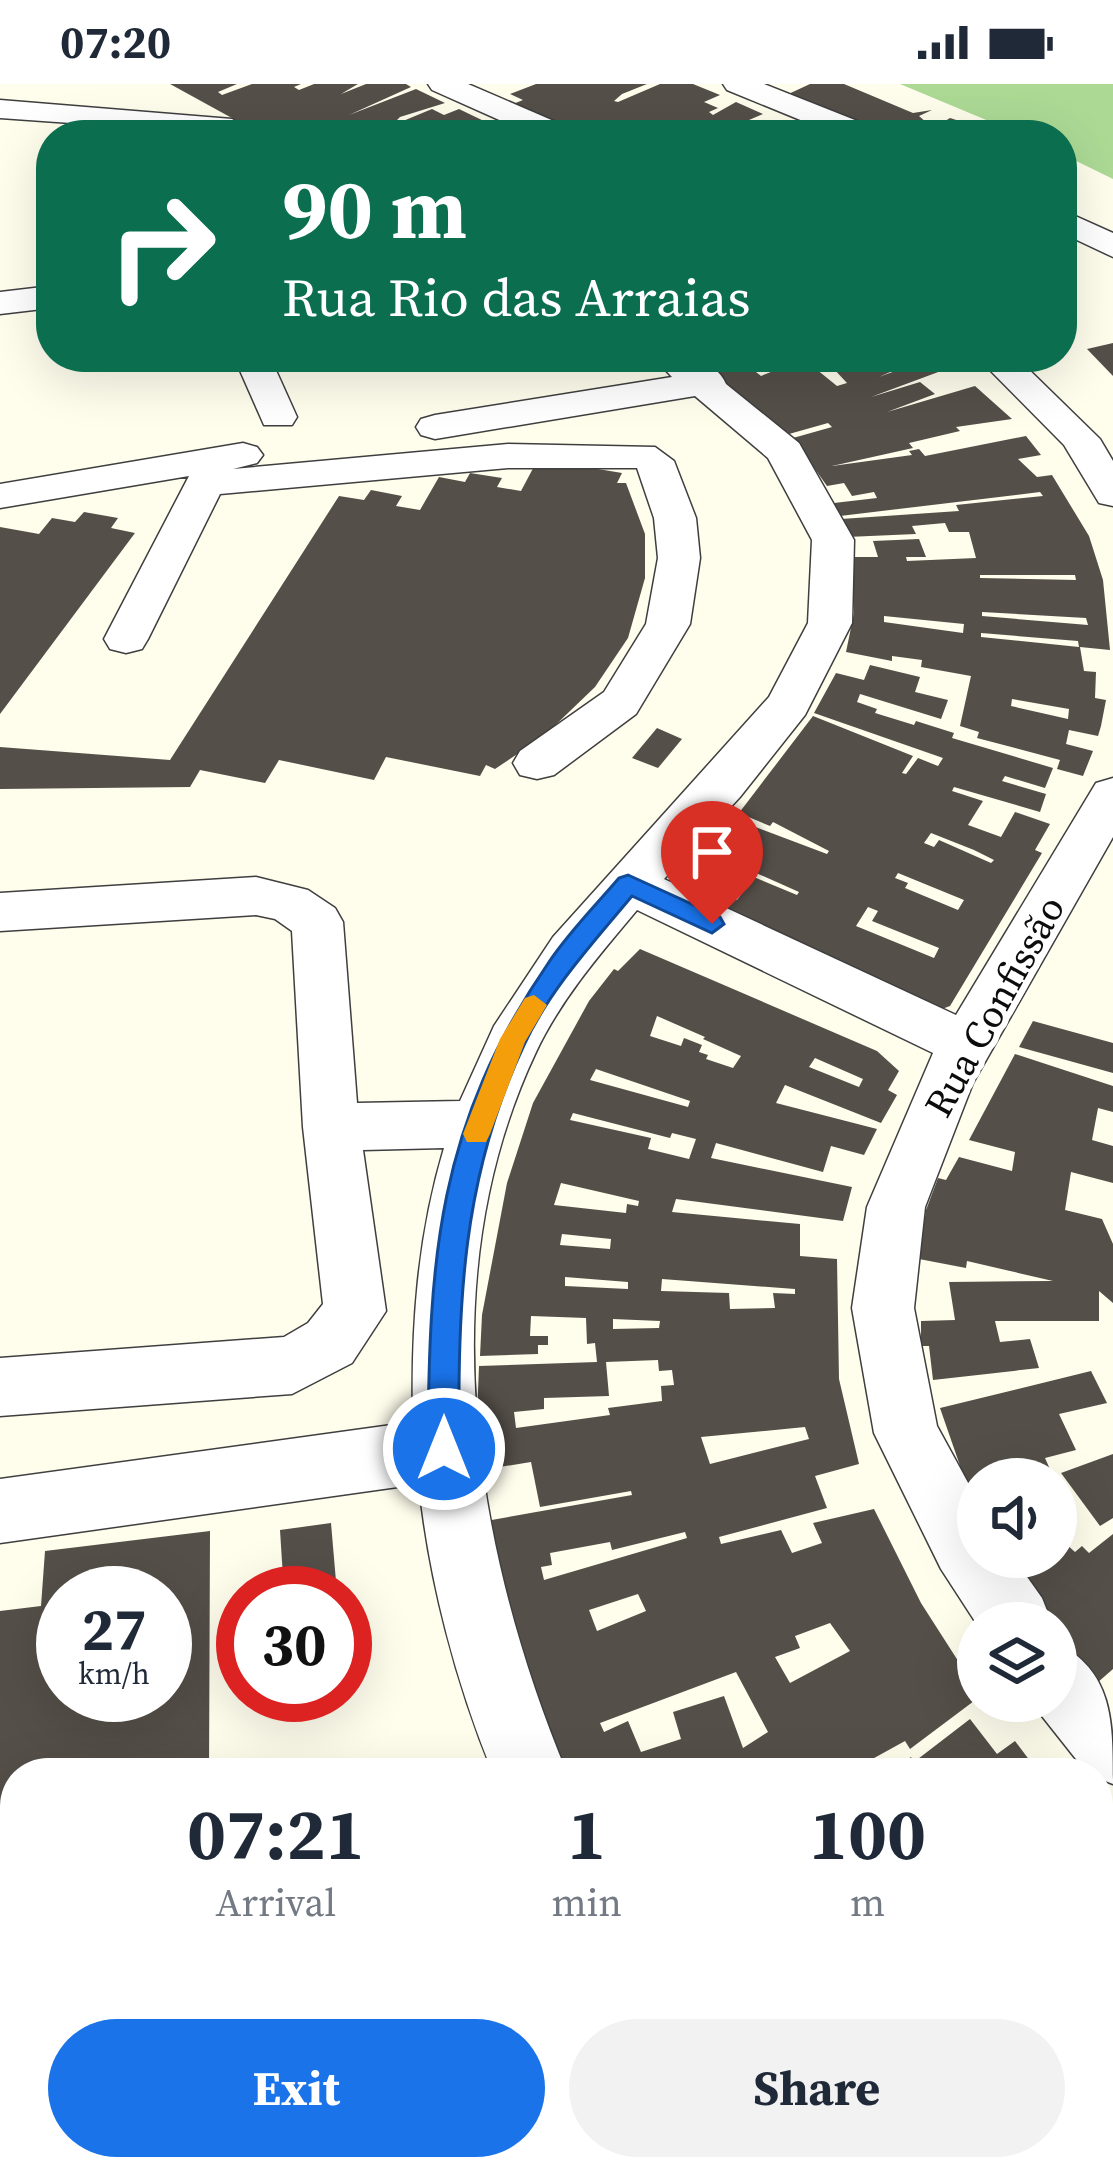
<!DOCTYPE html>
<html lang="en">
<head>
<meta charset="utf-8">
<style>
  body { margin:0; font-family:"Source Serif 4",serif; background:#f2f2f3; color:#1f2937; height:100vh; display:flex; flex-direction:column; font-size:45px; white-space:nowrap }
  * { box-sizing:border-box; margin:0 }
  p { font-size:39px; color:#747a83 }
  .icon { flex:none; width:66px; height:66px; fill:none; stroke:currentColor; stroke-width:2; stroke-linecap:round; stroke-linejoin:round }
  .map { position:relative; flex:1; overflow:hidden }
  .details { position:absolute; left:0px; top:1674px; width:1113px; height:423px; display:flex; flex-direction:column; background:#fff; border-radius:48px 48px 0 0; box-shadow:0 12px 48px #0002 }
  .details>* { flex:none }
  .guide { position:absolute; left:36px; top:36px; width:1041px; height:252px; border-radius:48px; box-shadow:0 12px 48px #0002; background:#0b6e4f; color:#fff; overflow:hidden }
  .controls { position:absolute; left:957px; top:1374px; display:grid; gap:24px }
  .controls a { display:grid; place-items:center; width:120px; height:120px; border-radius:50%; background:#fff; box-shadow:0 12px 48px #0002; font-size:60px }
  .speed { position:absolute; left:36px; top:1482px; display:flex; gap:24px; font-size:60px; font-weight:700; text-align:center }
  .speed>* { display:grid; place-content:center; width:156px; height:156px; border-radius:50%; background:#fff; box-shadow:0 12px 48px #0002; line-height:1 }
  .speed small { font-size:30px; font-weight:400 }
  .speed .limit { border:18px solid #d22; background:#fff; color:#111 }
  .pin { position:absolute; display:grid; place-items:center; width:102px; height:102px; color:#fff; margin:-123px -51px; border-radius:50% 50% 50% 0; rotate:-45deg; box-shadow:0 0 12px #0007 }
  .pin .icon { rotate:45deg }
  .me { position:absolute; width:132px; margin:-66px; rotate:0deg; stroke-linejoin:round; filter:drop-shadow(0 0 9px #0008) }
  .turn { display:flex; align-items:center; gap:42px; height:252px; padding:0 48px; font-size:54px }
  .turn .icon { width:156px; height:156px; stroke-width:2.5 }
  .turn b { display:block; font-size:84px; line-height:102px }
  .eta { display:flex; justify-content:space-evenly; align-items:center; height:204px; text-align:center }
  .eta b { font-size:72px; font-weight:700; line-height:84px }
  .cta { display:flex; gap:24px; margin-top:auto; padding:24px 48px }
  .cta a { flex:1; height:138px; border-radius:72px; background:#1a73e8; color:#fff; font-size:48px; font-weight:700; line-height:138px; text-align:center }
  .cta a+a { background:#f2f2f3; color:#1f2937 }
  .status { display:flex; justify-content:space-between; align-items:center; height:84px; padding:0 60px; background:#fff; direction:ltr }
  .status svg { height:33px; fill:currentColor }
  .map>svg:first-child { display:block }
  .forest { fill:#acda95 }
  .building { fill:#554f49; fill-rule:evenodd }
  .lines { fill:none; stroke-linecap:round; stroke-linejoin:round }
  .minor-casing { stroke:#3f3f3f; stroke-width:3 }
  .minor { fill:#fff; fill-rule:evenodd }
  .route { fill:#1a73e8; stroke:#114b97; stroke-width:3 }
  .slow { fill:#f59e0b }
  .labels { text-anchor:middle; stroke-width:12; stroke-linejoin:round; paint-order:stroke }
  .street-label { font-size:39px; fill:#0c0c0c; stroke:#fff }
</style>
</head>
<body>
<div class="status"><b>07:20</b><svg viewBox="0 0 49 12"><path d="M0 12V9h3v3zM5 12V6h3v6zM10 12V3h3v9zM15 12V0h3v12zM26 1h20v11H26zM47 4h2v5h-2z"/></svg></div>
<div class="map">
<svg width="1113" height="2096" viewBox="0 0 1113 2096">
  <rect width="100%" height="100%" fill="#fffdec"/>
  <path class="forest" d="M900,0H1113V95L1062,70V51H1022Z"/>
  <g class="building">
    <path d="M170,0H237L218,8L222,11L252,0H301L294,3L299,6L314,0H358L341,10L366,0H406L411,3L349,31L416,5L445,19L400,33L391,42L432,25L444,31L459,25L488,39L474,46L485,51H439L457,40L453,38L422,51H400L384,43L377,46L387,51H263Z"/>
    <path d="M536,0H647L622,10L614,17L618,18L660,0H693L720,11L704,18L718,24L709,28L713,31L736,18L763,30L749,36L754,38L771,46L785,39L801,46L791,51H571L508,22L523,16L510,10Z"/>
    <path d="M810,0H844L913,29L932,26L919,32L927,39L902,51H873L782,13Z"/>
    <path d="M950,34L975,42L996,51H922Z"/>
    <path d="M1113,259V292L1087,265Z"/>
    <path d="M705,273H745L729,281L734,284L755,273H789L756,288L761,292L796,278L789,273H831L816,285L837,302L847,299L832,283L845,277L838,273H899L908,280L879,293L925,276L941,287L871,313L920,298L935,310L887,328L975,302L1012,335L956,343L960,347L909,359L913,364L832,382L912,371L909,367L919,365L925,372L1026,352L1041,371L1018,375L1037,393L1052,391L1089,452L1103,496L1110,566L1080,563L1084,587L1096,588L1095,614L1106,616L1101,642L1098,652L1069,646L1066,660L1093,667L1083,692L1057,685L1060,676L977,654L979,648L960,642L971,592L921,583L922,576L892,572V577L846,568L854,529L853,473H878L873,457L919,455L926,473H906L907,477L976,474L969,448H949L945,439L912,442L916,450L847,453L841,435L959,427L956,421L1043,412L1040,408L840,432L834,419L877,414L874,408L852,412L844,399L827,402L793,354L832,343L828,339L789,350L711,290L703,282ZM980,491H1075L1076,496L980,494ZM982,528L1086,534L1088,541L982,532ZM884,532L964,540L963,549L884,538ZM981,549L1078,557L1079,563L981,553ZM1012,615L1069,625L1068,635L1011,622Z"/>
    <path d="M538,375L622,389L617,399H626L645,450V494L628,554L595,603L544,652L495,685L486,681L480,692L386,673L374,696L279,676L265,699L200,686L190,703L0,705V663L170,676L339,412L364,416L371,406L402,412L396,422L420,426L439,393L465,398L470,389L502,394L497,403L521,407Z"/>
    <path d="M84,428L118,434L111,444L135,449L0,630V443L39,450L52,434L75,438Z"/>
    <path d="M870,581L920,593L915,608L948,616L941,635L860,610L857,618L877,625L875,629L914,641L916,637L954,649L952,654L1053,684L1045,704L1005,692L1002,697L1046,710L1040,728L954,703L952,707L983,717L968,741L1001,753L1015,728L1050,740L1035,766L1042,769L950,922L942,925L684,817L697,800L686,795L703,772L797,811L799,808L736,780L750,762L723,750L734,735L827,770L829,767L773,738L770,742L739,729L813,632L913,672L902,689L906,690L918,674L938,682L943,674L814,629L836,589L864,596ZM931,749L974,766L994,776L991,779L939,756L934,763L924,759ZM898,789L964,816L958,826L905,804L908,799L895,794ZM710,794L725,800L728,796L746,804L737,816L704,802ZM868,823L878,827L872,837L939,864L934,874L856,842Z"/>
    <path d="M657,644L682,655L658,684L632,674Z"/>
    <path d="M640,865L877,967L899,987L888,1006L897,1011L881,1039L785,1001L776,1019L877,1045L864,1071L831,1062L823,1088L716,1059L711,1074L852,1103L843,1137L676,1115L672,1128L800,1140V1172L837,1175L839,1295L859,1380L815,1392L827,1424L719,1453L721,1460L781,1446L792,1469L822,1459L813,1439L874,1425L921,1519L978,1608V1614L910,1665L905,1657L847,1689L840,1684L831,1689H556L486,1437L632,1411L631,1407L540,1423L531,1378L481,1386L477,1333L479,1282L597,1278L595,1259L587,1260L586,1234L531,1232L530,1252H548V1261H538V1270L480,1272L482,1231L507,1099L533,1019L589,917L614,885L618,887ZM657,932L705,953L703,955L741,972L733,984L706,975L708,971L699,968L702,961L684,954L681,962L650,952ZM815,974L863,995L859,1003L809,983ZM596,985L690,1017L688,1023L590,996ZM573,1029L670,1054L672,1049L696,1055L689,1075L648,1065L651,1054L570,1036ZM561,1099L639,1117L638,1122L627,1120L626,1129L554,1121ZM562,1150L611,1155L610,1165L560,1161ZM565,1193L628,1198V1205L565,1202ZM662,1195L795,1205V1210L773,1209L775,1224L730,1225L729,1209L661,1207ZM613,1235L660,1237L659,1244L613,1245ZM658,1276L659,1287L672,1286L674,1301L661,1302L662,1317L608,1324L610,1331L516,1344L514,1328L544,1325V1314L609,1312L606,1278ZM805,1343L809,1355L710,1380L701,1353ZM685,1448L687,1454L544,1496L541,1483L552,1481L550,1469L610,1458L612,1466ZM638,1510L646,1527L597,1547L589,1526ZM830,1539L850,1567L790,1599L775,1573L800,1564L795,1552ZM736,1588L768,1648L743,1664L724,1612L673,1628L681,1655L641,1668L628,1637L604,1648L600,1639Z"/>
    <path d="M1033,937L1113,959V989L1019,963Z"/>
    <path d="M1015,970L1113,1002V1028L1098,1024L1092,1056L1113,1062V1099L1071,1088L1065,1126L1102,1135L1113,1160V1219L1099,1207V1237H995L1000,1258L1030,1255L1039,1284L933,1296L929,1262H921V1237L955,1236L949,1198L1053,1197L967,1177L966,1184L919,1175L926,1126L938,1094L946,1096L959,1073L1012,1087L1015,1068L969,1056Z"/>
    <path d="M1091,1287L1107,1319L1059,1330L1076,1366L1045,1374L1053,1392L978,1395L974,1422L940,1324Z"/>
    <path d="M1113,1370V1434L1100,1442L1061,1389Z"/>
    <path d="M331,1439L337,1509H284L280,1446Z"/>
    <path d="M210,1447L209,1689H15V2082H207V2096H0V1527L41,1522L45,1467ZM63,1509H165V1611H63Z"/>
    <path d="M1113,1450V1585L1089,1606L1056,1565V1539H1037L1004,1493L1041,1473H1056V1465L1066,1460L1075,1468L1082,1462L1089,1469Z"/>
    <path d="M970,1635L997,1670L1015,1657L1039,1689H890L911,1673L914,1678Z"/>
    <path d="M1098,1765L1113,1784V1974L1098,1987Z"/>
    <path d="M1113,1988V2096H1099L1089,2082H1098V2001Z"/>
    <path d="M772,2082H1059L1068,2096H990L993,2093L987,2082L971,2096H768Z"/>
  </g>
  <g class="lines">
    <defs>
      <g id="minor">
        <path d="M428,0H468L570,44L575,51H533L432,6Z"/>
        <path d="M723,0H764L875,44L880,51H837L727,6Z"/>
        <path d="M0,16L232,35L247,44L241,51L0,34Z"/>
        <path d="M1062,126L1113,149V173L1062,149Z"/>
        <path d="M51,202V224L0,230V208Z"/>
        <path d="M234,273H270L297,333L292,341H264Z"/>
        <path d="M653,273C679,273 716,274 726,300L799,359L854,456L852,539L805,631L740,713L664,795L956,931L1096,699L1113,694V753L973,999L925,1123L914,1224L937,1342L978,1417V1473H1013L1042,1514L1052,1539L978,1542L941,1485L874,1349L852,1224L867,1123L933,969L637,826C600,870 561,915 536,968C429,1194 474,1466 567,1689H493C456,1599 429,1496 419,1400L0,1459V1395L413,1338C411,1244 417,1155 444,1064L363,1066L386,1227L352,1279L292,1310L0,1332V1274L284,1253L308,1239L323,1220L303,1043L292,847L275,835L256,831L0,847V809L256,793L308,806L335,824L343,838L357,1019L460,1017L494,942L553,853L769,613L808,539L812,456L768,374L695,312L435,355L421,351L416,343L421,335L435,331L672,293Z"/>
        <path d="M977,273H1016L1100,355L1113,377V422L1099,419L1064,361Z"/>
        <path d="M243,359L257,363L263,371L257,379L233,385L508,360L655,363L674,377L696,434L700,474L690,540L636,630L554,691L537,695L520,691L513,679L520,667L604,608L646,540L658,474L654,434L637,384H508L220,410L148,555L142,565L126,569L110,565L104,555L189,392L0,424V400Z"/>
        <path d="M1056,1558C1113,1588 1113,1635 1113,1700L1098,1694V1689H1087L1030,1617H1056Z"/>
        <path d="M702,2082H788L794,2096H708Z"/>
      </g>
    </defs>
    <use href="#minor" class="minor-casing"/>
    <use href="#minor" class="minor"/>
  </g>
  <path class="route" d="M628,791L720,833L724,840L712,849L632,812C593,859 550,905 524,961C461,1095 458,1221 459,1365L455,1375L444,1380L433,1375L428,1365C429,1174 437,1041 549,878C569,848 596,821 619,794Z"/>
  <path class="slow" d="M534,911L547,921L525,958L490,1050L486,1058H467L463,1050L500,955L525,914Z"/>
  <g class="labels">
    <g class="street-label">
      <text transform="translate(994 922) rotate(-61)" y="14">Rua Confissão</text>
    </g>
  </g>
</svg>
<div class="controls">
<a><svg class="icon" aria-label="sound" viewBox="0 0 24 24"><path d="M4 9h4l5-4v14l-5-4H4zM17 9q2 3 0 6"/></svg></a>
<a><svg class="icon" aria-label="layers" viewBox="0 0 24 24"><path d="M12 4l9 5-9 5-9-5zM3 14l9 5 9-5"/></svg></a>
</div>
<div class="speed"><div>27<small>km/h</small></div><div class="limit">30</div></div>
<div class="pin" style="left:712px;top:840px;background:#d93025"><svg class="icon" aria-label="arrive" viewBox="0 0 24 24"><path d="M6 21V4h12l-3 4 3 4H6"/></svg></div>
<svg class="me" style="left:444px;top:1365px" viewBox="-20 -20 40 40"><circle r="17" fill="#1a73e8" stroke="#fff" stroke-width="3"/><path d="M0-11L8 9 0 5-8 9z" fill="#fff"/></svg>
<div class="guide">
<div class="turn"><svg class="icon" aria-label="right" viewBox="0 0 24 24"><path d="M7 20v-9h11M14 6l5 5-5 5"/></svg><div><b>90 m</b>Rua Rio das Arraias</div></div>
</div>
<section class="details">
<div class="eta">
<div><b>07:21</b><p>Arrival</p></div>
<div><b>1</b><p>min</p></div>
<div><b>100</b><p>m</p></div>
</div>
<div class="cta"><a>Exit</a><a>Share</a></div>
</section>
</div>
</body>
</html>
